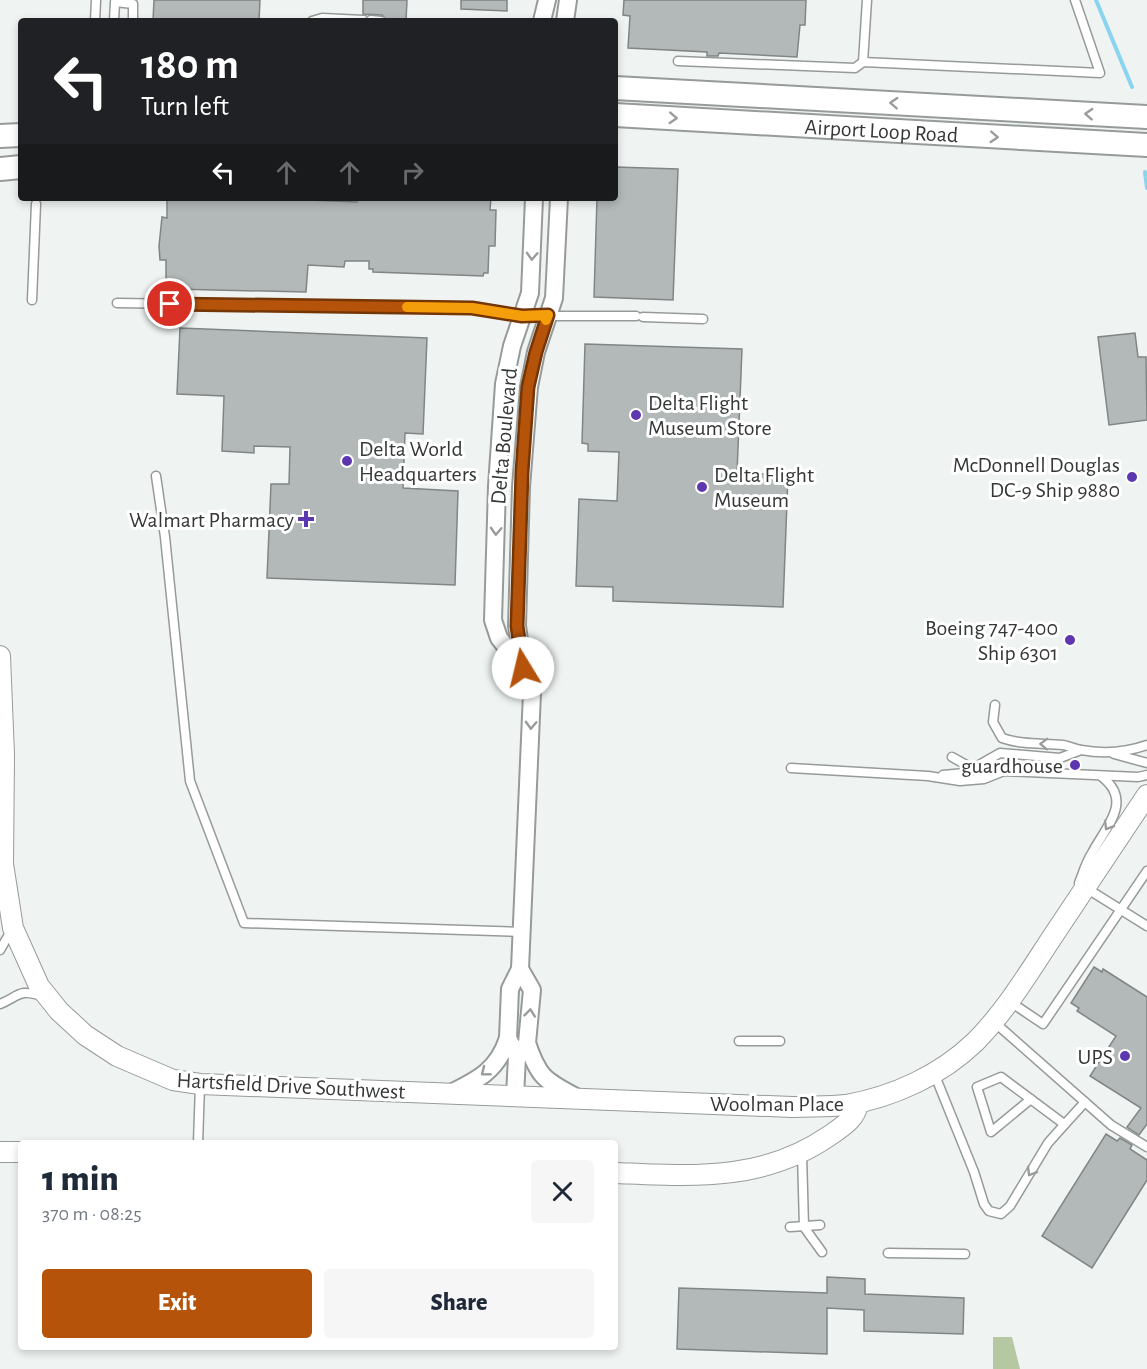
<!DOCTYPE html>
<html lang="en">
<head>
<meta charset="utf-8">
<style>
  body { margin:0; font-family:"Alegreya Sans",sans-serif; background:#f6f6f7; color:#1f2937; height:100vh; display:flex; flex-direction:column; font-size:22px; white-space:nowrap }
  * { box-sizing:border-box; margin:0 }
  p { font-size:20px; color:#747a83 }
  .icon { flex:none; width:33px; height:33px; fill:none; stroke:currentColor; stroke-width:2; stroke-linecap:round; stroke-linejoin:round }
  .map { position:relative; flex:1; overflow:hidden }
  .side { position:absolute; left:18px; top:1140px; width:600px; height:210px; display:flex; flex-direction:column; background:#fff; border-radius:6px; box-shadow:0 3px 9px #0003 }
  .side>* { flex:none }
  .banner { position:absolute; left:18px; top:18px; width:600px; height:183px; border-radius:6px; box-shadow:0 3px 9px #0003; background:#202124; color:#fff; overflow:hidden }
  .pin { position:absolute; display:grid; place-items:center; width:51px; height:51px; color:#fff; margin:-26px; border:3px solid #fff; border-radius:50%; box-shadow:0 2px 6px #0007 }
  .me { position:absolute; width:66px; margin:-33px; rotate:351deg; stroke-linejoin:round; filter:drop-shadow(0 0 4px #0008) }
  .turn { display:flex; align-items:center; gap:21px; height:126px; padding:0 24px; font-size:27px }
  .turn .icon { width:78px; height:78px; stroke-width:2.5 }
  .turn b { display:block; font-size:42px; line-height:51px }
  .lanes { display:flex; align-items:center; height:57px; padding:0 24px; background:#0003; justify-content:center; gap:30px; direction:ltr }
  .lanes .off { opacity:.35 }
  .round { display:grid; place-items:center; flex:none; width:63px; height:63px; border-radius:6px; background:#f6f6f7 }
  .headline { display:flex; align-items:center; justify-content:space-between; height:102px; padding:0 24px }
  h1 { font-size:36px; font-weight:800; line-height:45px }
  .primary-button { display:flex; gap:12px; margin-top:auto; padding:12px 24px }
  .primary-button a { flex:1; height:69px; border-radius:6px; background:#b45309; color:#fff; font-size:24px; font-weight:800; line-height:69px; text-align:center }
  .primary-button a+a { background:#f6f6f7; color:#1f2937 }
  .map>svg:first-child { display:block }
  .green { fill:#b6c8a1 }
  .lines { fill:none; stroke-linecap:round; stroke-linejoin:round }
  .stream { stroke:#89d4ee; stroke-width:4 }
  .building { fill:#b3b8b8; stroke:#808585; stroke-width:1.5 }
  .service-casing { stroke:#969b99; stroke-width:11 }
  .minor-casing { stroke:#969b99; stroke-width:20 }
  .tertiary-casing { stroke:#969b99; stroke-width:22 }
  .secondary-casing { stroke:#969b99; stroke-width:26 }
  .path { stroke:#b5b9b7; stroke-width:2; stroke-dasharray:4.5 3; stroke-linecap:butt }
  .service { stroke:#fff; stroke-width:8 }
  .minor { stroke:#fff; stroke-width:16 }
  .tertiary { stroke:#fff; stroke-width:20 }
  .secondary { stroke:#fff; stroke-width:22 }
  .path-bridge { stroke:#b5b9b7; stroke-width:2; stroke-dasharray:4.5 3; stroke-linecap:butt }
  .oneway { stroke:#9a9c9c }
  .route-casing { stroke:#753606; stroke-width:15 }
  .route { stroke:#b45309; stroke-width:10 }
  .slow { stroke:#f59e0b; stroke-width:10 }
  .poi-dot { fill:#5d37af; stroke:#fff; stroke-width:2 }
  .labels { text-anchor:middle; stroke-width:6; stroke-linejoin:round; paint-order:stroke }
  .street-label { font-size:22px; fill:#363838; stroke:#fff }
  .poi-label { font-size:22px; fill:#363838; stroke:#fff; text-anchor:end }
</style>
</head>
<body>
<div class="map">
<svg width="1147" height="1369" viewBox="0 0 1147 1369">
  <rect width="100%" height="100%" fill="#eff4f2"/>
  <path class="green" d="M993,1337H1012L1020,1369H993Z"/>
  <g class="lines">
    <g class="stream">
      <path d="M1096,0L1132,87"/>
      <path d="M1145,172L1147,188"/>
    </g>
  </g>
  <g class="building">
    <path d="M154,0H260L259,21H153Z"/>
    <path d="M363,0H407L406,21H387L382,15L363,14Z"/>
    <path d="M461,0H507V11L461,9Z"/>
    <path d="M624,0H806L805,25H800L797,57L719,53L718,56H707V52L628,48L630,16L623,15Z"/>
    <path d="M615,167L678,169L673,300L594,297L597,198H615Z"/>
    <path d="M167,198H309V200L357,202V198H491L490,210H496L495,246H489L488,273H484L483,276L373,272V269H369V261H345L344,267L308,265L306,292L172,289L166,287V260H160L159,246L162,217L167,218Z"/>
    <path d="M180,328L427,338L423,434L405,433L403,488L458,491L455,585L267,578L271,484H289L290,447L254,446V453L222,451L224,396L177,394Z"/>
    <path d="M1135,333L1138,357H1146L1147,420L1109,425L1098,337Z"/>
    <path d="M585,344L742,349L737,473L788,475L783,607L613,601V587L576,586L579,499L617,501L619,452L588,451V444L582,443Z"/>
    <path d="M1094,967L1102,972L1103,969L1147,997V1124L1139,1135L1127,1127L1141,1108L1090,1076L1116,1036L1077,1011L1079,1008L1071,1003Z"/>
    <path d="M1106,1134L1117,1141L1120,1138L1132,1145L1130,1149L1147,1160V1180L1092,1268L1042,1236Z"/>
    <path d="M827,1277L865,1279V1294L964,1298L963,1334L864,1331V1310L827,1308V1354L677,1349L679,1288L827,1293Z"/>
  </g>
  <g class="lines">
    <defs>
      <g id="service">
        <path d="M371,20L381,21"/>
        <path d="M95,21L96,1"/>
        <path d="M114,21L115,2L133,4V21"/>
        <path d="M312,21L322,18L364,20"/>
        <path d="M678,61L855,68L863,62L1100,73L1075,0"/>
        <path d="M863,62L867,0"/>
        <path d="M32,300L36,204"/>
        <path d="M117,303L472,308L522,316H636"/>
        <path d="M643,317L703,319"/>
        <path d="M156,476L165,537L190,781L244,923L522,932"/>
        <path d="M995,705L993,722L1002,738C1022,745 1042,743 1063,745C1069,746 1075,749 1081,750C1103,754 1127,752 1147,745"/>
        <path d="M1114,754L1147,763"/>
        <path d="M952,757L988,777"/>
        <path d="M791,768L928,776L960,781L984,779L1004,771L1138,777L1147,775"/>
        <path d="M943,775L965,773L1000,753L1060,758L1081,750"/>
        <path d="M1079,883C1083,873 1086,862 1092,853C1106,826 1134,801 1101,776"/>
        <path d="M1086,888L1147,926"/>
        <path d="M0,950L11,931"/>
        <path d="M1009,1001L1043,1024L1147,871"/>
        <path d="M0,1004C18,997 19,988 41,996"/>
        <path d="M993,1021L1111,1125L1147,1147"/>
        <path d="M739,1041H780"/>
        <path d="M934,1073L974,1172L984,1204L989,1211L1001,1214L1010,1206L1048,1143L1065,1124"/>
        <path d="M1031,1099L991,1132L977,1087L1001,1077L1064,1124H1065L1085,1102"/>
        <path d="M198,1143L200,1085"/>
        <path d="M802,1154L804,1227L822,1252"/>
        <path d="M790,1227L820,1225"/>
        <path d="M888,1253L965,1254"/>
      </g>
      <g id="minor">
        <path d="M542,21L547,0"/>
        <path d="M565,21L568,0"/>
        <path d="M522,667L499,638L493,620L497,486L504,384L512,346L530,293L534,198"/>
        <path d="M527,1043C539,1079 546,1081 578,1098"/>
        <path d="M517,1057L527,1043L532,990L520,969"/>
        <path d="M449,1094C478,1080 498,1070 508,1038"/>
        <path d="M515,1096L517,1057L508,1038L510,989L520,969L532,693L523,668L517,626L521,487L529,387L536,352L554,298L559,198"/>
      </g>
      <g id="tertiary">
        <path d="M0,656L4,755L3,864L13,928L39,986L59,1011L85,1035L117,1056L173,1080L200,1084L792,1107C810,1106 828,1107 846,1105C893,1097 941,1075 975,1042C1005,1012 1028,974 1051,939C1083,891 1115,843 1147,795"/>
        <path d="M0,1152H21"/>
        <path d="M615,1173C692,1176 762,1182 829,1136C842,1127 856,1119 858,1103"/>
      </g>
      <g id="secondary">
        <path d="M615,88L1147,117"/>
        <path id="s1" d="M615,115L1147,145"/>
        <path d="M0,136L21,135"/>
        <path d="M0,169L21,167"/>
      </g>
    </defs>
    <use href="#service" class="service-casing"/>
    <use href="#minor" class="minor-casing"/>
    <use href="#tertiary" class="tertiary-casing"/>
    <use href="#secondary" class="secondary-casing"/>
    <path class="path" d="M361,202V198"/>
    <use href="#service" class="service"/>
    <use href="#minor" class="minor"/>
    <use href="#tertiary" class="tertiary"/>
    <use href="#secondary" class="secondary"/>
    <path class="path-bridge" d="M366,21L367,4"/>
  </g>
  <defs><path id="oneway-chevron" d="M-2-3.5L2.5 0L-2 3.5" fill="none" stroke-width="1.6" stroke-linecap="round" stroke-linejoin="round" transform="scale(1.5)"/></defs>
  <g class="oneway">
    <use href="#oneway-chevron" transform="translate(894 103) rotate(-177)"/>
    <use href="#oneway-chevron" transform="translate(1089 114) rotate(-177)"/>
    <use href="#oneway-chevron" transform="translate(673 118) rotate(3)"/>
    <use href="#oneway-chevron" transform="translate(994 137) rotate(3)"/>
    <use href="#oneway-chevron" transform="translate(532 256) rotate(93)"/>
    <use href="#oneway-chevron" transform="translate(496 531) rotate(92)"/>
    <use href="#oneway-chevron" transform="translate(531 725) rotate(92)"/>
    <use href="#oneway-chevron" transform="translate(1044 744) rotate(-178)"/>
    <use href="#oneway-chevron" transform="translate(1108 826) rotate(121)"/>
    <use href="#oneway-chevron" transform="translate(530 1013) rotate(-84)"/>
    <use href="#oneway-chevron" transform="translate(485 1072) rotate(141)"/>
    <use href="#oneway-chevron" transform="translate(1031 1172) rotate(121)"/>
  </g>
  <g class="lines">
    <defs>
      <path id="route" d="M170,304L472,308L522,316L548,315L536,352L528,387L522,472L517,626L523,668"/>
    </defs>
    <use href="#route" class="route-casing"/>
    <use href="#route" class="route"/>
    <path class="slow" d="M407,307L472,308L522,316L548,315L546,320"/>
  </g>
  <g class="poi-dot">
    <circle cx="636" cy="415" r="6"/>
    <circle cx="347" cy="461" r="6"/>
    <circle cx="1132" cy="477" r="6"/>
    <circle cx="702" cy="487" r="6"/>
    <path d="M303 510h6v6h6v6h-6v6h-6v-6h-6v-6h6z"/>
    <circle cx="1070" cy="640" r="6"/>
    <circle cx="1075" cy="765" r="6"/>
    <circle cx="1125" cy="1056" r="6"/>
  </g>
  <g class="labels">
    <g class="street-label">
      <text dy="8" stroke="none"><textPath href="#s1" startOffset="267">Airport Loop Road</textPath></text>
      <text transform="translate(503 436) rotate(-85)" y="8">Delta Boulevard</text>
      <text transform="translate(291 1085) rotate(3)" y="8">Hartsfield Drive Southwest</text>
      <text x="777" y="1111">Woolman Place</text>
    </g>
    <g class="poi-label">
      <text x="648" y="410" text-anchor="start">Delta Flight<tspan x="648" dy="25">Museum Store</tspan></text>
      <text x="359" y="456" text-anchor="start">Delta World<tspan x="359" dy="25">Headquarters</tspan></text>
      <text x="1120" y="472">McDonnell Douglas<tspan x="1120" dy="25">DC-9 Ship 9880</tspan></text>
      <text x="714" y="482" text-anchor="start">Delta Flight<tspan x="714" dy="25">Museum</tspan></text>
      <text x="294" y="527">Walmart Pharmacy</text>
      <text x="1058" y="635">Boeing 747-400<tspan x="1058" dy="25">Ship 6301</tspan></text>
      <text x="1063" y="773">guardhouse</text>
      <text x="1113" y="1064">UPS</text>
    </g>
  </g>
</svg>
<div class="pin" style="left:170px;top:304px;background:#d93025"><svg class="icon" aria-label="arrive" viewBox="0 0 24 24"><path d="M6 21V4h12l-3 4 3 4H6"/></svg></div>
<svg class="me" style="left:523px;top:668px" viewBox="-20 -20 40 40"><circle r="19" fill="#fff"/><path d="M0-13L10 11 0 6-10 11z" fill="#b45309"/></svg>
<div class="banner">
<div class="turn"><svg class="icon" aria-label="left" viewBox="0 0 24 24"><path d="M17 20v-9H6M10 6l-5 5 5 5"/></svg><div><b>180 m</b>Turn left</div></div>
<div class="lanes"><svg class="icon" aria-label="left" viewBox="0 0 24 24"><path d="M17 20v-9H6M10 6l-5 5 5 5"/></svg><svg class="icon off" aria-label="ahead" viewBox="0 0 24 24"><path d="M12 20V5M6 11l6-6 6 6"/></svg><svg class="icon off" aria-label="ahead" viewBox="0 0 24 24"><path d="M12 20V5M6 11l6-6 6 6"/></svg><svg class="icon off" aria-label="right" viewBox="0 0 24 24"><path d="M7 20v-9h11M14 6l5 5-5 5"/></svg></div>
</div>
<section class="side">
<div class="headline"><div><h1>1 min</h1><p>370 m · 08:25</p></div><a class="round"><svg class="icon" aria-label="close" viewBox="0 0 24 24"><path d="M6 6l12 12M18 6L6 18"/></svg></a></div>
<div class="primary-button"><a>Exit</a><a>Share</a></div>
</section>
</div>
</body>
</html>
